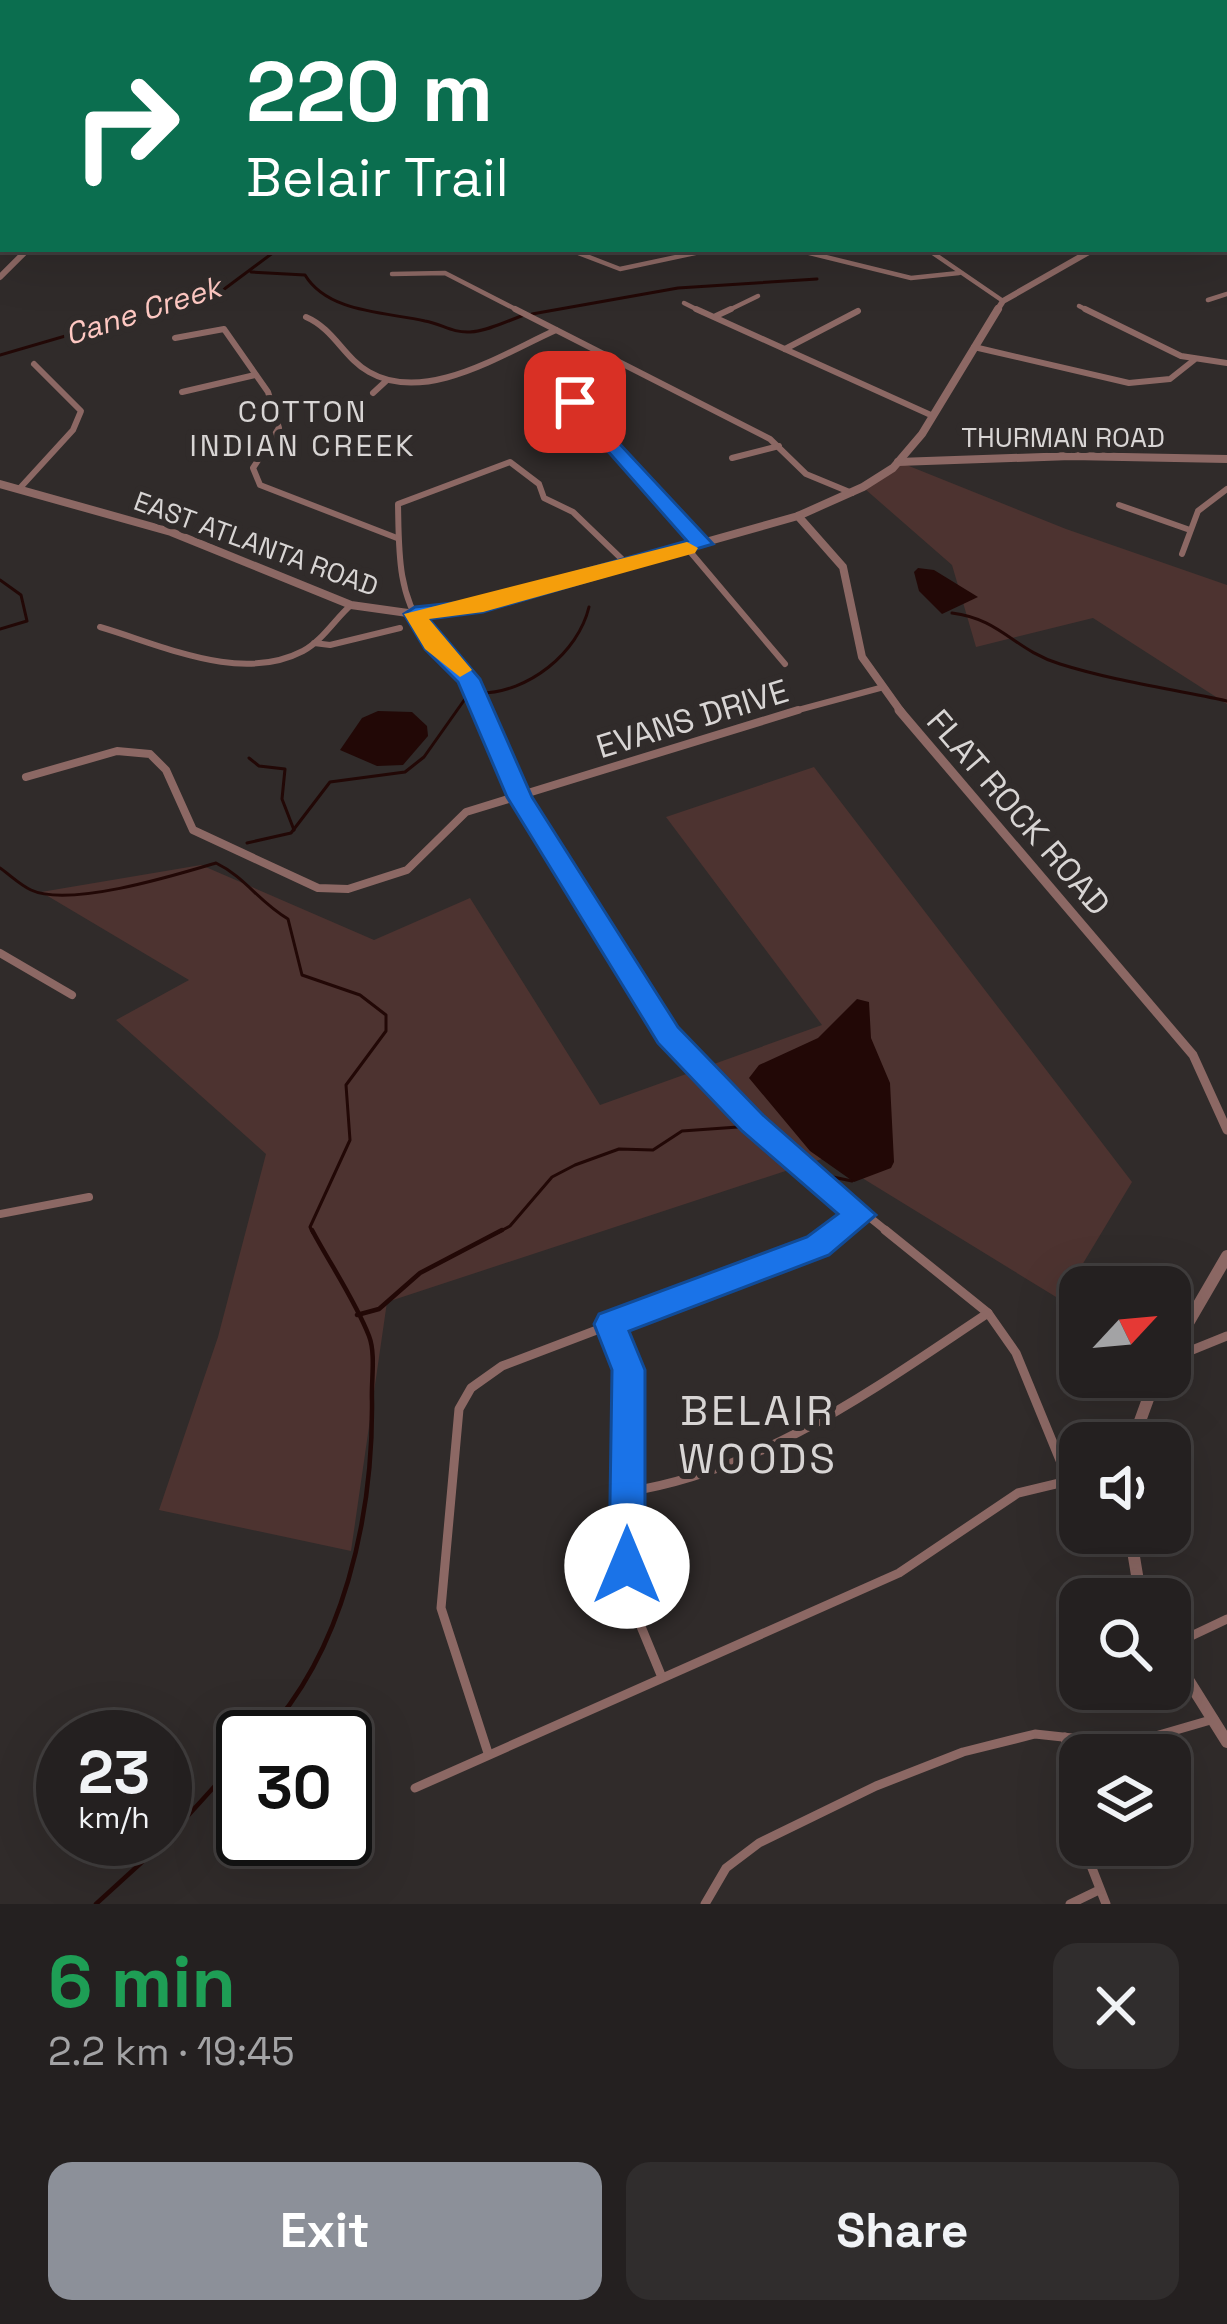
<!DOCTYPE html>
<html lang="en">
<head>
<meta charset="utf-8">
<style>
  body { margin:0; font-family:"Space Grotesk",sans-serif; background:#302d2d; color:#f1f3f6; height:100vh; display:flex; flex-direction:column; font-size:45px; white-space:nowrap }
  * { box-sizing:border-box; margin:0 }
  p { font-size:39px; color:#a3a3a5 }
  .icon { flex:none; width:66px; height:66px; fill:none; stroke:currentColor; stroke-width:2; stroke-linecap:round; stroke-linejoin:round }
  .map { position:relative; height:1904px; overflow:hidden }
  .details { display:flex; flex-direction:column; background:#242020; flex:1 }
  .details>* { flex:none }
  .hud { position:absolute; left:0px; top:0px; width:1227px; height:252px; box-shadow:0 12px 48px #0002,0 0 0 3px #413e3e; background:#0b6e4f; color:#fff; overflow:hidden }
  .needle { width:78px; rotate:64deg }
  .fabs { position:absolute; left:1059px; top:1266px; display:grid; gap:24px }
  .fabs a { display:grid; place-items:center; width:132px; height:132px; border-radius:24px; background:#242020; box-shadow:0 12px 48px #0002,0 0 0 3px #413e3e; font-size:60px }
  .speed { position:absolute; left:36px; top:1710px; display:flex; gap:24px; font-size:60px; font-weight:700; text-align:center }
  .speed>* { display:grid; place-content:center; width:156px; height:156px; border-radius:50%; background:#242020; box-shadow:0 12px 48px #0002,0 0 0 3px #413e3e; line-height:1 }
  .speed small { font-size:30px; font-weight:400 }
  .speed .limit { border:6px solid #111; border-radius:18px; background:#fff; color:#111 }
  .pin { position:absolute; display:grid; place-items:center; width:102px; height:102px; color:#fff; margin:-51px; border-radius:24px; box-shadow:0 6px 18px #0006 }
  .me { position:absolute; width:132px; margin:-66px; rotate:0deg; stroke-linejoin:round; filter:drop-shadow(0 0 9px #0008) }
  .turn { display:flex; align-items:center; gap:42px; height:252px; padding:0 48px; font-size:54px }
  .turn .icon { width:156px; height:156px; stroke-width:2.5 }
  .turn b { display:block; font-size:84px; line-height:102px }
  .round { display:grid; place-items:center; flex:none; width:126px; height:126px; border-radius:24px; background:#302d2d }
  .head { display:flex; align-items:center; justify-content:space-between; height:204px; padding:0 48px }
  h1 { font-size:72px; font-weight:700; line-height:90px; color:#1e9e55 }
  .primary-button { display:flex; gap:24px; margin-top:auto; padding:24px 48px }
  .primary-button a { flex:1; height:138px; border-radius:24px; background:#8c9099; color:#fff; font-size:48px; font-weight:700; line-height:138px; text-align:center }
  .primary-button a+a { background:#302d2d; color:#f1f3f6 }
  .map>svg:first-child { display:block }
  .green { fill:#4d3330 }
  .water { fill:#220806 }
  .lines { fill:none; stroke-linecap:round; stroke-linejoin:round }
  .stream-far1 { stroke:#220806; stroke-width:3 }
  .stream { stroke:#220806; stroke-width:4.5 }
  .minor-far3 { stroke:#8c6864; stroke-width:4.5 }
  .minor-far2 { stroke:#8c6864; stroke-width:6 }
  .minor-far1 { stroke:#8c6864; stroke-width:8 }
  .minor { stroke:#8c6864; stroke-width:9 }
  .tertiary-far3 { stroke:#8c6864; stroke-width:6 }
  .tertiary-far2 { stroke:#8c6864; stroke-width:8 }
  .tertiary-far1 { stroke:#8c6864; stroke-width:9 }
  .tertiary { stroke:#8c6864; stroke-width:12 }
  .route { fill:#1a73e8; stroke:#114b97; stroke-width:3 }
  .slow { fill:#f59e0b }
  .labels { text-anchor:middle; stroke-width:12; stroke-linejoin:round; paint-order:stroke }
  .far-street-label { font-size:27px; fill:#d8d5d4; stroke:#302b2a }
  .far-water-label { font-size:30px; font-style:italic; fill:#fec8c2; stroke:#302b2a }
  .far-neighbourhood-label { font-size:30px; letter-spacing:3px; fill:#d8d5d4; stroke:#302b2a }
  .street-label { font-size:33px; fill:#d8d5d4; stroke:#302b2a }
  .near-neighbourhood-label { font-size:42px; letter-spacing:3px; fill:#d8d5d4; stroke:#302b2a }
</style>
</head>
<body>
<div class="map">
<svg width="1227" height="1904" viewBox="0 0 1227 1904">
  <rect width="100%" height="100%" fill="#302b2a"/>
  <g class="green">
    <path d="M899,462L1066,529L1227,585V704L1093,618L976,647L952,565L865,489Z"/>
    <path d="M814,767L1132,1182L1061,1300L828,1157L387,1302L351,1551L159,1510L218,1337L266,1154L116,1020L189,980L41,892L201,865L374,940L470,898L600,1105L822,1025L666,817Z"/>
  </g>
  <g class="water">
    <path d="M918,568L934,570L978,597L942,614L919,591L914,572Z"/>
    <path d="M378,711L412,712L427,726L428,736L403,765L377,766L340,750L362,718Z"/>
    <path d="M857,999L869,1002L871,1038L890,1083L894,1162L891,1168L854,1182L810,1151L749,1078L759,1065L818,1038Z"/>
  </g>
  <g class="lines">
    <g class="stream-far1">
      <path d="M914,3L918,0"/>
      <path d="M251,272L305,275C328,313 386,312 425,321C442,324 452,333 470,332C488,331 507,321 524,315"/>
      <path d="M532,314L678,288L817,279"/>
      <path d="M0,355L223,290L278,249"/>
      <path d="M0,580L21,595L27,621L0,629"/>
      <path d="M952,613C1001,619 1014,650 1060,664C1114,681 1172,689 1227,701"/>
      <path d="M480,693C528,693 578,653 589,607"/>
      <path d="M249,758L259,766L285,769L282,799L294,830"/>
      <path d="M247,843L291,833L330,782L405,772L424,757L465,699"/>
      <path d="M0,868C10,875 20,885 31,890C69,908 176,875 216,863C245,877 259,902 288,919L302,975L360,995L386,1015V1031L346,1085L350,1140L310,1227L313,1233"/>
      <path d="M764,1128L828,1176L852,1181"/>
      <path d="M497,1233L510,1226L552,1177L575,1165L619,1149L653,1150L682,1131L738,1127"/>
    </g>
    <g class="stream">
      <path d="M357,1315L379,1309L420,1273L502,1230"/>
      <path d="M263,1737C344,1651 373,1517 372,1401C371,1381 376,1354 369,1336C355,1300 330,1264 312,1230"/>
      <path d="M96,1904L164,1842L243,1755"/>
    </g>
    <g class="minor-far3">
      <path d="M715,0L719,3"/>
      <path d="M948,0L953,3"/>
      <path d="M1112,0L1117,3"/>
      <path d="M1194,0L1199,3"/>
      <path d="M568,249L620,269L714,249"/>
      <path d="M793,249L911,278L959,273"/>
      <path d="M927,249L1003,301"/>
      <path d="M392,274L445,273L521,312"/>
      <path d="M1208,300L1227,294"/>
      <path d="M684,303L702,312"/>
      <path d="M1079,306L1091,312"/>
      <path d="M725,312L758,296"/>
    </g>
    <g class="minor-far2">
      <path d="M515,309L770,439L806,474L852,493"/>
      <path d="M696,309L933,416"/>
      <path d="M1085,309L1181,356L1227,363"/>
      <path d="M716,316L731,309"/>
      <path d="M306,317C334,329 344,358 369,372C426,405 504,353 556,330"/>
      <path d="M175,338L224,329L268,392L279,428L253,468L260,485L397,538"/>
      <path d="M974,347L1129,383L1170,379L1194,360"/>
      <path d="M785,349L858,311"/>
      <path d="M182,392L255,375"/>
      <path d="M373,393L386,381"/>
      <path d="M575,402L702,544"/>
      <path d="M211,445L261,452"/>
      <path d="M732,458L779,446"/>
      <path d="M20,488L73,430L81,411L34,364"/>
      <path d="M1119,505L1190,530"/>
      <path d="M687,548L785,664"/>
      <path d="M1182,554L1198,511L1227,489"/>
      <path d="M100,627C162,645 240,684 303,651C322,641 335,619 351,605"/>
      <path d="M314,643L330,645L400,628"/>
      <path d="M483,713C467,676 446,662 424,630C397,593 399,548 398,504L510,462L539,484L544,498L573,512L628,565"/>
      <path d="M787,713L880,688"/>
    </g>
    <g class="minor-far1">
      <path d="M482,710L520,797L668,1035L753,1123L889,1233"/>
      <path d="M26,777L117,751L150,754L166,770L193,830L318,888L348,889L407,870L466,812L798,710"/>
      <path d="M0,953L72,995"/>
      <path d="M0,1214L89,1197"/>
      <path d="M836,1233L860,1215"/>
    </g>
    <g class="minor">
      <path d="M885,1230L988,1313L1016,1353L1080,1509"/>
      <path d="M610,1324L629,1370L628,1595L661,1675"/>
      <path d="M1170,1359L1227,1336"/>
      <path d="M626,1492C763,1471 875,1388 988,1313"/>
      <path d="M1112,1533L1130,1537"/>
      <path d="M1170,1646L1227,1619"/>
      <path d="M1065,1737L1080,1836"/>
      <path d="M488,1753L441,1608L459,1409L471,1388L502,1366L818,1246L840,1230"/>
      <path d="M415,1788L899,1573L1018,1493L1068,1481"/>
      <path d="M1083,1845L1106,1904"/>
      <path d="M705,1904L726,1868L759,1843L876,1786L963,1752L1035,1734L1128,1744L1214,1719"/>
      <path d="M1070,1904L1099,1890"/>
    </g>
    <g class="tertiary-far3">
      <path d="M268,3L272,0"/>
      <path d="M0,277L28,249"/>
      <path d="M996,312L1003,301L1094,249"/>
    </g>
    <g class="tertiary-far2">
      <path d="M898,462L1071,456L1227,459"/>
      <path d="M0,484L171,532L351,605L415,614L475,607L798,516L863,487L893,468L922,434L998,309"/>
      <path d="M798,516L843,567L862,657L902,713"/>
    </g>
    <path class="tertiary-far1" d="M899,710L1193,1055L1227,1130"/>
    <g class="tertiary">
      <path d="M1170,1354L1227,1256"/>
      <path d="M1132,1443L1156,1377"/>
      <path d="M1130,1533L1141,1599"/>
      <path d="M1170,1651L1227,1742"/>
    </g>
  </g>
  <path class="route" d="M575,396L713,544L483,612L429,619L480,679L532,797L678,1027L763,1115L876,1215L829,1255L629,1331L645,1370V1566L639,1578L627,1583L614,1578L609,1566L612,1370L594,1324L599,1314L807,1237L838,1214L742,1131L658,1043L507,797L458,682L425,649L404,614L415,607L473,601L687,541L568,406L565,402Z"/>
  <path class="slow" d="M687,542L698,548L695,553L483,612L429,619L472,670L460,677L425,649L404,614Z"/>
  <g class="labels">
    <g class="far-street-label">
      <text x="1063" y="447">THURMAN ROAD</text>
      <text transform="translate(256 544) rotate(20)" y="9">EAST ATLANTA ROAD</text>
    </g>
    <g class="far-water-label">
      <text transform="translate(143 311) rotate(-18)" y="10">Cane Creek</text>
    </g>
    <g class="far-neighbourhood-label">
      <text x="303" y="422">COTTON<tspan x="303" dy="34">INDIAN CREEK</tspan></text>
    </g>
    <g class="street-label">
      <text transform="translate(692 718) rotate(-17)" y="12">EVANS DRIVE</text>
      <text transform="translate(1019 812) rotate(49)" y="12">FLAT ROCK ROAD</text>
    </g>
    <g class="near-neighbourhood-label">
      <text x="758" y="1425">BELAIR<tspan x="758" dy="48">WOODS</tspan></text>
    </g>
  </g>
</svg>
<div class="fabs">
<a><svg class="needle" viewBox="-14 -14 28 28"><path d="M0-13l5 13h-10z" fill="#e53935"/><path d="M0 13l5-13h-10z" fill="#a3a3a5"/></svg></a>
<a><svg class="icon" aria-label="sound" viewBox="0 0 24 24"><path d="M4 9h4l5-4v14l-5-4H4zM17 9q2 3 0 6"/></svg></a>
<a><svg class="icon" aria-label="search" viewBox="0 0 24 24"><circle cx="10" cy="10" r="6"/><path d="M15 15l6 6"/></svg></a>
<a><svg class="icon" aria-label="layers" viewBox="0 0 24 24"><path d="M12 4l9 5-9 5-9-5zM3 14l9 5 9-5"/></svg></a>
</div>
<div class="speed"><div>23<small>km/h</small></div><div class="limit">30</div></div>
<div class="pin" style="left:575px;top:402px;background:#d93025"><svg class="icon" aria-label="arrive" viewBox="0 0 24 24"><path d="M6 21V4h12l-3 4 3 4H6"/></svg></div>
<svg class="me" style="left:627px;top:1566px" viewBox="-20 -20 40 40"><circle r="19" fill="#fff"/><path d="M0-13L10 11 0 6-10 11z" fill="#1a73e8"/></svg>
<div class="hud">
<div class="turn"><svg class="icon" aria-label="right" viewBox="0 0 24 24"><path d="M7 20v-9h11M14 6l5 5-5 5"/></svg><div><b>220 m</b>Belair Trail</div></div>
</div>
</div>
<section class="details">
<div class="head"><div><h1>6 min</h1><p>2.2 km · 19:45</p></div><a class="round"><svg class="icon" aria-label="close" viewBox="0 0 24 24"><path d="M6 6l12 12M18 6L6 18"/></svg></a></div>
<div class="primary-button"><a>Exit</a><a>Share</a></div>
</section>
</body>
</html>
